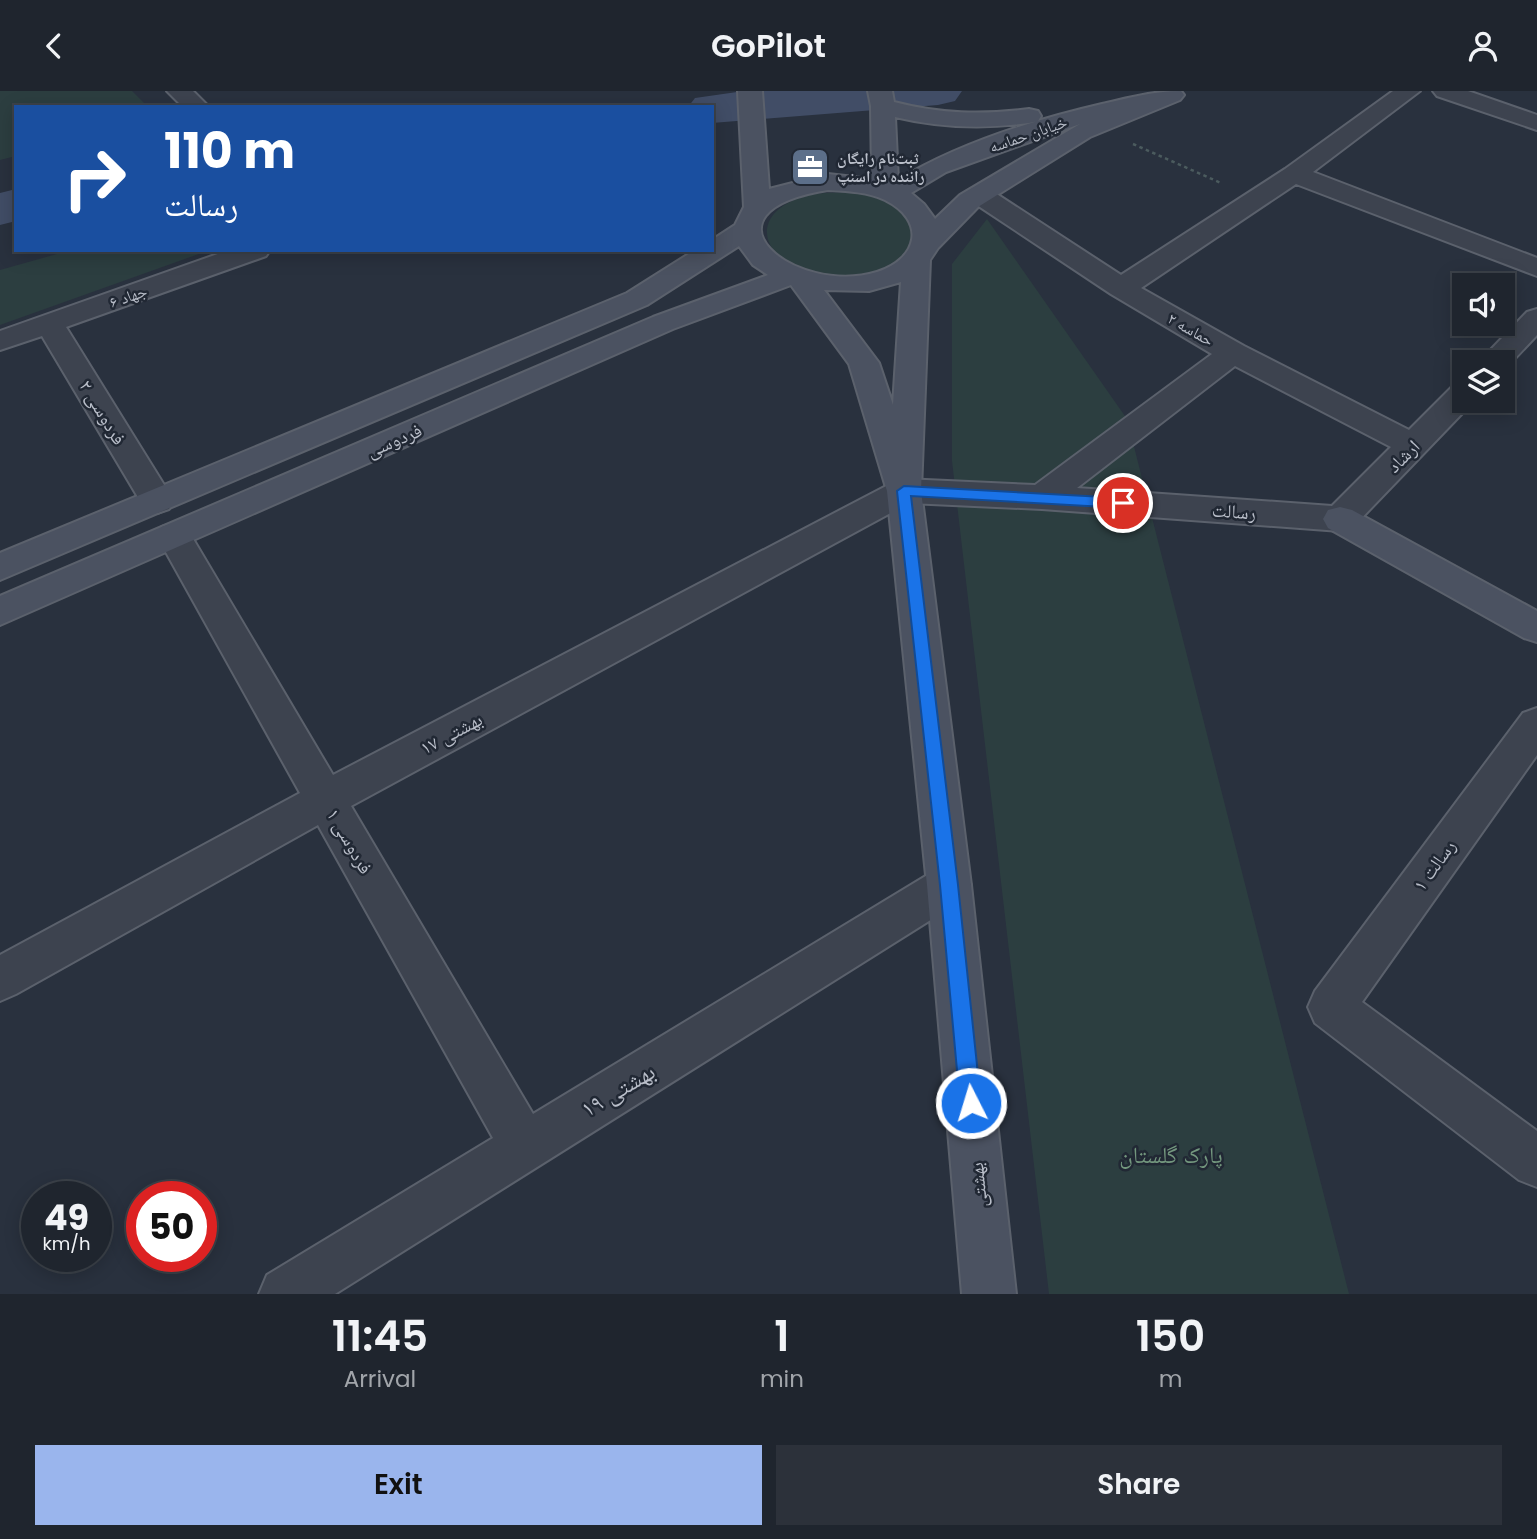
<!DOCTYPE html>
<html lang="en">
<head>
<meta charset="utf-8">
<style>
  body { margin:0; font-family:Poppins,"Noto Naskh Arabic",sans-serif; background:#2c313a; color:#f1f3f6; height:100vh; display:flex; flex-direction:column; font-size:26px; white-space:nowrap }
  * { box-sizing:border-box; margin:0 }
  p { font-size:23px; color:#a1a5aa }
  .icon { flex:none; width:38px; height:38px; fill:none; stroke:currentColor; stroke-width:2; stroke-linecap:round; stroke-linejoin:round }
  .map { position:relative; height:1203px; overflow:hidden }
  .sheet { display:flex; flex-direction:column; background:#1f252e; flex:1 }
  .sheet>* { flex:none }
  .top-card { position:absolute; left:14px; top:14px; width:700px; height:147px; border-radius:0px; box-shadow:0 4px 18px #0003,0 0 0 2px #3c424a; background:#1a4fa0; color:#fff; overflow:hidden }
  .buttons { position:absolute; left:1452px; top:182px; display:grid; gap:14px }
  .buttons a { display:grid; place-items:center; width:63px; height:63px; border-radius:0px; background:#1f252e; box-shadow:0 4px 18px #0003,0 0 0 2px #3c424a; font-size:35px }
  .speed { position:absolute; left:21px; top:1090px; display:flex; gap:14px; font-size:35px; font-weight:700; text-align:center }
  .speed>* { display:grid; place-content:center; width:91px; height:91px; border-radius:50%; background:#1f252e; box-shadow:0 4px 18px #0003,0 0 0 2px #3c424a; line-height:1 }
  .speed small { font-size:18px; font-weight:400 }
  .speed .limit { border:10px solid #d22; background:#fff; color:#111 }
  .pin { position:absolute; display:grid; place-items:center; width:60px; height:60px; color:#fff; margin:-30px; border:4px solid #fff; border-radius:50%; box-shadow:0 2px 7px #0007 }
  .me { position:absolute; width:77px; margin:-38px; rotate:355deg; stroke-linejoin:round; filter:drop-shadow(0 0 5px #0008) }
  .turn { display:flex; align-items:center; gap:24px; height:147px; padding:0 35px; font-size:32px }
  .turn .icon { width:91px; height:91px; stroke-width:2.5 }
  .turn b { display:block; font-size:49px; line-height:60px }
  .eta { display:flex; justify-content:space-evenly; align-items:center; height:119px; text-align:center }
  .eta b { font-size:42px; font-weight:600; line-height:49px }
  .primary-button { display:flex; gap:14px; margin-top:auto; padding:14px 35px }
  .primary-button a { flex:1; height:80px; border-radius:0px; background:#9ab5ed; color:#111; font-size:28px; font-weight:600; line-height:80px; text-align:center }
  .primary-button a+a { background:#2c313a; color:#f1f3f6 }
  header { display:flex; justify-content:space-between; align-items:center; height:91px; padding:0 35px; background:#1f252e; font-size:32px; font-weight:600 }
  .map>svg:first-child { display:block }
  .green { fill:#2c3e40 }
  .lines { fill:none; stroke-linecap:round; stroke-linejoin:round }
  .river { fill:#414d66; fill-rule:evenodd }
  .street-casing { stroke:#5b616c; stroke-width:4 }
  .secondary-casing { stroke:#5b616c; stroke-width:4 }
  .path { stroke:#4b5b5e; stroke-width:2.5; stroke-dasharray:3.5 3.5; stroke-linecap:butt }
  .street { fill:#3d434f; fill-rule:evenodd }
  .secondary { fill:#4b5261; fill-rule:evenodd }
  .route { fill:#1a73e8; stroke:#114b97; stroke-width:2 }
  .labels { text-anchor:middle; stroke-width:5; stroke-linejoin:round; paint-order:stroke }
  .far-street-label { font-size:16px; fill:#b9bec9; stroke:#212834 }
  .far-poi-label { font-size:16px; font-weight:bold; fill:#b9bec9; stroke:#212834; text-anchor:start }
  .street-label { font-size:19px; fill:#b9bec9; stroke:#212834 }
  .near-street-label { font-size:23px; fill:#b9bec9; stroke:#212834 }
  .near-park-label { font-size:23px; fill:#73977e; stroke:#212834 }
</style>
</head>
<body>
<header><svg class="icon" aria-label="back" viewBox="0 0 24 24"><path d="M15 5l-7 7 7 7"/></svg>GoPilot<svg class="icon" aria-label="person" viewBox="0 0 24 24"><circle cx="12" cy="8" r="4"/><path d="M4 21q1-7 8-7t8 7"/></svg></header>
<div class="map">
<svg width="1537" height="1203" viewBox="0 0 1537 1203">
  <rect width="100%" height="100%" fill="#29313e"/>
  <g class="green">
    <path d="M0,0H132L148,16H16V65L0,69Z"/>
    <path d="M850,101C859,103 868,104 876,107C915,121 927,152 889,175C875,183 857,184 842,184C828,184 813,183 800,178C759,162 754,124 797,108C814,101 832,102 850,101Z"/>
    <path d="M987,128L1127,328L1349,1203H1049L952,370V173Z"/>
    <path d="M71,159H210L0,234V179Z"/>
  </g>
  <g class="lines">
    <g class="river">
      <path d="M744,0H962L955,10L938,14L712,32V16H688L695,7Z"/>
      <path d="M16,98V130L0,134V102Z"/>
    </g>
    <defs>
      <g id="street">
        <path d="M167,0H193L209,16H183Z"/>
        <path d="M1393,0H1420L1313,81L1537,167V185L1296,93L1141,197L1244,255L1409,339L1454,294L1465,291V310H1474L1352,437L1340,440L1042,418L909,412L351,715L533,1023L934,780L949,774L964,780L971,794L964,808L335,1203H259L267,1184L493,1047L318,734L16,903L0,910V864L300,702L157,445L162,436L174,432L186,436L333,684L892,392L904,388L1035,394L1212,263L1111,203L971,110L967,104L971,98L980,96L989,98L1121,184L1285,78ZM1235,275L1391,356L1332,415L1077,397Z"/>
        <path d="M1433,0H1468L1537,24V39L1437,5Z"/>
        <path d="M229,159H270L266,165L66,236L174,410L169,418L157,422L145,418L42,245L0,259V240Z"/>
        <path d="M1537,218V244L1505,278L1503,271H1479L1527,221Z"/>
        <path d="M1537,617V664L1362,911L1537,1040V1096L1519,1089L1315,932L1308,916L1315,900L1523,622Z"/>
      </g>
      <g id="secondary">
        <path d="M738,0H762L769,98L828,83L872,88L871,15L868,0H892L894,11C940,23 982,24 1029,18L1038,20L1041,25L1038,30L1029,32C983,38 941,37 895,26L898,89C959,52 1033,29 1102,13C1129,7 1154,0 1181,0L1184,4L1180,9L1090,46L978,116L938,157L930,169L921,400L971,794L1016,1203H962L927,794L887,400L849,273L791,194L673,238L0,534V505L653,226L768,184L753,174L739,155L647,214L0,489V462L627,202L695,159H712V149L735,134L744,116ZM1080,33L960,104L935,128L924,113L911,102L946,81ZM828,99C848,100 868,101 885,109C927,130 918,168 877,181C795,206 690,121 828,99ZM901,191L893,314L879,272L824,199L869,200Z"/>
        <path d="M1340,416L1352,419L1537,520V551L1524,547L1328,437L1323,428L1328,419Z"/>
      </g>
    </defs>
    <use href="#street" class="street-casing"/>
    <use href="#secondary" class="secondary-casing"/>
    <path class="path" d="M1133,53L1221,92"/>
    <use href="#street" class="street"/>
    <use href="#secondary" class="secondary"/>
  </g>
  <path class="route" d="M904,395L1123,407L1130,412L1123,417L911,405L958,794L981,1012L978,1019L971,1022L963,1019L960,1012L940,794L897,400Z"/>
  <defs>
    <symbol id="office-square" viewBox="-11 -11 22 22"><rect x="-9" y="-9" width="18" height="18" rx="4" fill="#5c6f8a" stroke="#212834"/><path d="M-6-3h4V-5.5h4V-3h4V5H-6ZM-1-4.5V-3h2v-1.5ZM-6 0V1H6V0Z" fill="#fff"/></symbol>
  </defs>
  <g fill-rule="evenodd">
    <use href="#office-square" x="788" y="54" width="44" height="44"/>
  </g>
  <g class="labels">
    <g class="far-street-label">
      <text transform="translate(1028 43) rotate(-19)" y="6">خیابان حماسه</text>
      <text transform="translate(128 205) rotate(-19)" y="6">جهاد ۶</text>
      <text transform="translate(1191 238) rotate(30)" y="6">حماسه ۲</text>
    </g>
    <g class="far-poi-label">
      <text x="837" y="73">ثبت‌نام رایگان<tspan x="837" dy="18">راننده در اسنپ</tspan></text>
    </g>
    <g class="street-label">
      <text transform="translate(103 321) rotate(59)" y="7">فردوسی ۲</text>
      <text transform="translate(394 349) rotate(-23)" y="7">فردوسی</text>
      <text transform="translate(1403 365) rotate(-45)" y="7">ارشاد</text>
      <text transform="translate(1234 420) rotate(4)" y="7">رسالت</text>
      <text transform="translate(451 642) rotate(-28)" y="7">بهشتی ۱۷</text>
      <text transform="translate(350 750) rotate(60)" y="7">فردوسی ۱</text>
      <text transform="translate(1434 774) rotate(-54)" y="7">رسالت ۱</text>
      <text transform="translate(978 1094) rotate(-96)" y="7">بهشتی</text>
    </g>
    <g class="near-street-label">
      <text transform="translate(618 999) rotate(-31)" y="8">بهشتی ۱۹</text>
    </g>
    <g class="near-park-label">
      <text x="1171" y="1072">پارک گلستان</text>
    </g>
  </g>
</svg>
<div class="buttons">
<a><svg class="icon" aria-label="sound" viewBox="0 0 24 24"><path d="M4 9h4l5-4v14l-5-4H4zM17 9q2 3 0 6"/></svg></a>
<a><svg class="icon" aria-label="layers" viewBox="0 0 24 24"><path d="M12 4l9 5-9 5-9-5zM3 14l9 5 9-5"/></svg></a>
</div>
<div class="speed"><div>49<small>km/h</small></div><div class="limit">50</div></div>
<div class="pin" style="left:1123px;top:412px;background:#d93025"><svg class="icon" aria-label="arrive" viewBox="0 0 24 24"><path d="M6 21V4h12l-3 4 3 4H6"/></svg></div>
<svg class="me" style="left:971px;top:1012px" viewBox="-20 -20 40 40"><circle r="17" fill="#1a73e8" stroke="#fff" stroke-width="3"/><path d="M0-11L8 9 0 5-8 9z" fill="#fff"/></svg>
<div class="top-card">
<div class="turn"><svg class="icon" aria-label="right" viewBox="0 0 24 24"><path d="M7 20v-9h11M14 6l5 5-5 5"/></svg><div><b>110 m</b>رسالت</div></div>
</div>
</div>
<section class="sheet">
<div class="eta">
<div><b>11:45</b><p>Arrival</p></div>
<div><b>1</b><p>min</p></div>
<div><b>150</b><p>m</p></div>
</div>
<div class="primary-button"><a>Exit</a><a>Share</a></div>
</section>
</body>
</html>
